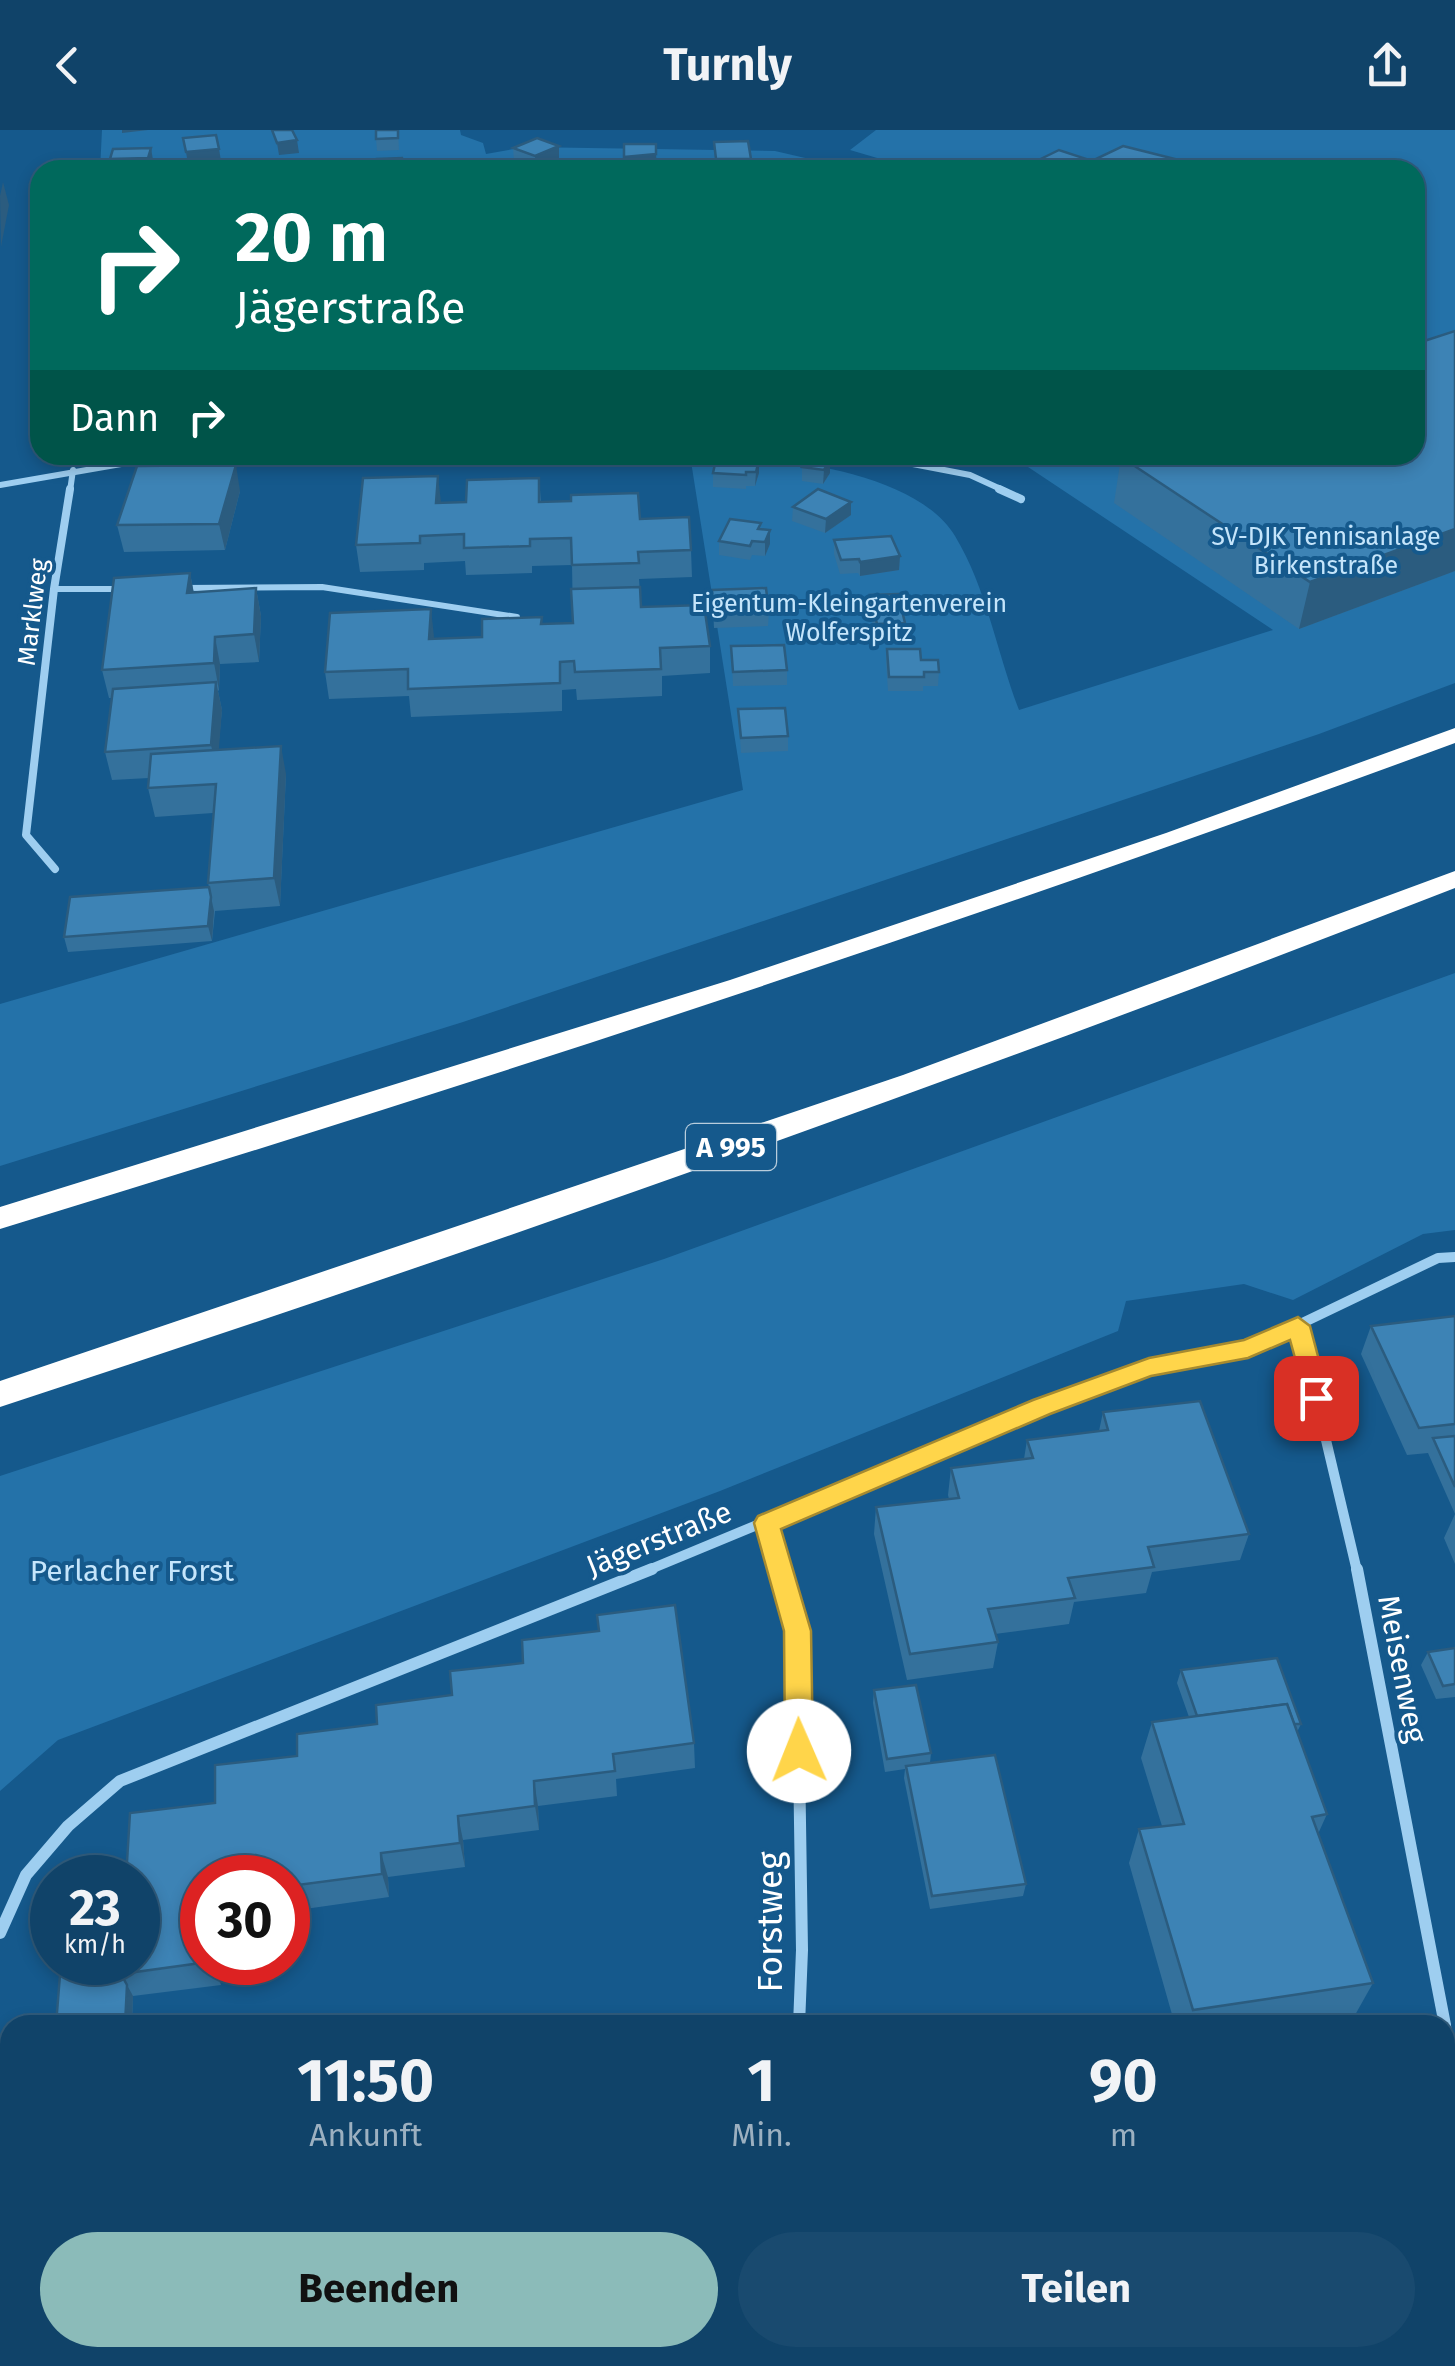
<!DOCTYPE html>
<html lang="de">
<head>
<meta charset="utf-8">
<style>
  body { margin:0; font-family:"Fira Sans",sans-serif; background:#194a6f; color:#f1f3f6; height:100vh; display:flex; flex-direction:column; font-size:38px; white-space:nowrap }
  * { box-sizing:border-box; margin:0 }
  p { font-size:32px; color:#9cb0c0 }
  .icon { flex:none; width:55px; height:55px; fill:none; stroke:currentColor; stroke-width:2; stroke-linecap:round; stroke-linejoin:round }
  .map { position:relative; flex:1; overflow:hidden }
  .side { position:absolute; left:0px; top:1885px; width:1455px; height:352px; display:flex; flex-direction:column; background:#104369; border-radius:30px 30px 0 0; box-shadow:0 5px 15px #0003,0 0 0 2px #305c7d }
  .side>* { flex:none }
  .banner { position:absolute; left:30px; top:30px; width:1395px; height:305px; border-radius:30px; box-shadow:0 5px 15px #0003,0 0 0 2px #305c7d; background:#00695c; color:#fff; overflow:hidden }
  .speed { position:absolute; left:30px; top:1725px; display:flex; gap:20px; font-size:50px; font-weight:700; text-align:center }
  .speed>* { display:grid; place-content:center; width:130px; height:130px; border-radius:50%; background:#104369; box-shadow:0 5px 15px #0003,0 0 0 2px #305c7d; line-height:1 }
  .speed small { font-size:25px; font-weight:400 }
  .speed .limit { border:15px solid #d22; background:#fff; color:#111 }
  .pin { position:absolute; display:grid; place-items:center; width:85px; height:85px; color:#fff; margin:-42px; border-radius:20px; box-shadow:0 5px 15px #0006 }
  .me { position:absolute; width:110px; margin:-55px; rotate:359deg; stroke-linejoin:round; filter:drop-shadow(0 0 8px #0008) }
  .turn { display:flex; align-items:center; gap:35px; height:210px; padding:0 40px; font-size:45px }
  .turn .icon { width:130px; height:130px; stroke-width:2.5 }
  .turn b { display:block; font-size:70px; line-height:85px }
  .then { display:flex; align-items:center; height:95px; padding:0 40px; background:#0003; gap:20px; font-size:38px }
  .eta { display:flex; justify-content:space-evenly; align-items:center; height:170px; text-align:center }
  .eta b { font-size:60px; font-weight:700; line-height:70px }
  .button { display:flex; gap:20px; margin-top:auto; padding:20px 40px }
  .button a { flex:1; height:115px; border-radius:60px; background:#8bbbb9; color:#111; font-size:40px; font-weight:700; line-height:115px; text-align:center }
  .button a+a { background:#194a6f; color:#f1f3f6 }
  header { display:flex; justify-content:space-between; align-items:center; height:130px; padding:0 40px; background:#104369; font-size:45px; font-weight:700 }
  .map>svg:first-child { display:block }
  .green { fill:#2472a9 }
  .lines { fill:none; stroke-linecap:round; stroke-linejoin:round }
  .lane { stroke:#9ecef0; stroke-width:6 }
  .street-far3 { stroke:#9ecef0; stroke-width:6 }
  .street-far2 { stroke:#9ecef0; stroke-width:8 }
  .street-far1 { stroke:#9ecef0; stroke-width:10 }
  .street { stroke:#9ecef0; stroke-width:12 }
  .highway { fill:#fff; fill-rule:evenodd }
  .wall { fill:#34719c }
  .shaded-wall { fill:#2b5c7f }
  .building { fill:#3d83b5; stroke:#2b5c7f; stroke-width:2.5 }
  .route { fill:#ffd54a; stroke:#a68a30; stroke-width:2.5 }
  .labels { text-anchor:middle; stroke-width:8; stroke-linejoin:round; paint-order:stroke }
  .far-park-label { font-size:25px; fill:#c5e5fb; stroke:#15598c }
  .far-street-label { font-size:25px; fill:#fff; stroke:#15598c }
  .shield { fill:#15598c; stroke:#b9cddc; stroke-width:2.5 }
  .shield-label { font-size:28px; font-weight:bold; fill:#fff }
  .street-label { font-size:30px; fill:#fff; stroke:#15598c }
  .park-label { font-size:30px; fill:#c5e5fb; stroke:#15598c }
  .near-street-label { font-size:35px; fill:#fff; stroke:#15598c }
</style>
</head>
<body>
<header><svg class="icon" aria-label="back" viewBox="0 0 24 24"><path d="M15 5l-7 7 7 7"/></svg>Turnly<svg class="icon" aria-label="share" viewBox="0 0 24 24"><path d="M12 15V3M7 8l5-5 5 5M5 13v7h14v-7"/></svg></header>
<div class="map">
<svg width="1455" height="2236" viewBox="0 0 1455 2236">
  <rect width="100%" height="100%" fill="#15598c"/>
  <g class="green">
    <path d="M102,0H460L461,5L483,13L486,24L525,17L775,21L857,40H100Z"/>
    <path d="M876,0H1455V553L1319,604L463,892L0,1036V874L743,660L690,325C762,325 913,337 955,406C987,459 997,523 1019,580L1273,500L1010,325H1415V40H918L850,20Z"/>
    <path d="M1455,843V1100L1423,1104L1293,1170L1244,1154L1126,1171L1118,1201L720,1361L58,1610L0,1661V1346L664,1129Z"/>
  </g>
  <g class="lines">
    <g class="lane">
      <path d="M183,458L322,457L517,487"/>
      <path d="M54,459H119"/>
    </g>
    <g class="street-far3">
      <path d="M866,325L970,345L1005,361"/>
      <path d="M0,355L173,325"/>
      <path d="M70,361L73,340"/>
    </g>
    <g class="street-far2">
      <path d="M999,359L1021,369"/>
      <path d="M55,739L26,705L54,459L70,359"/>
    </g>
    <g class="street-far1">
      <path d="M1299,1196L1357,1441"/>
      <path d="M767,1393L780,1441"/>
      <path d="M646,1441L1042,1277L1149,1237L1248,1219L1438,1128L1455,1127"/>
    </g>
    <g class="street">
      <path d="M780,1439L797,1501L802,1820L799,1895"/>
      <path d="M1357,1439L1445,1895"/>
      <path d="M0,1803L26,1745L68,1696L120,1651L652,1439"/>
      <path d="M1445,1896L1455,1949"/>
      <path d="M782,2228V2236"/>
    </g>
    <g class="highway">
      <path d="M1455,598V613C975,790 489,950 0,1099V1077L730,850L1166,703Z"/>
      <path d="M1455,741V758C975,945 489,1117 0,1277V1251L903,945Z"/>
    </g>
  </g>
  <g class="wall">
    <path d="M398,0L399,20L377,21L376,9Z"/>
    <path d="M714,12L751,29V40H716Z"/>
    <path d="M559,16V29L536,38L514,31L513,18Z"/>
    <path d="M113,19L153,30L150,40H101L111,34L110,29Z"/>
    <path d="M1455,201V441L1299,499L1114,373L1121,327L1415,325Z"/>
    <path d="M751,325V329L759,343L755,356H746V359L713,357V343Z"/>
    <path d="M809,326L830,343L823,354L802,351V337Z"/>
    <path d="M539,348L541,372L640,389L691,420L692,447L639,449L641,477L710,516V543L662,546V566L577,570L576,559L562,560V581L411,587L409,566L329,569L325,542L434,509L482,507L542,487V494L573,493L572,435L532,436V443L466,445L465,431L424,433V440L360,442L356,415L441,373L466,372Z"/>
    <path d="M240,361L225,420L124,422L117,395Z"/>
    <path d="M851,372V385L825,403L792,391L793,377Z"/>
    <path d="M761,399L770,414L765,426L752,425L750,430L719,425V411Z"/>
    <path d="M834,410L900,426L899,440L860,446L858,443L840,444L834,424Z"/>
    <path d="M190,443L194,463L256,458L261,486L259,532L220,534L219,560L218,561L222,580L218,620L286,644L280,776L215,781L212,811L68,822L64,807L209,757L208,753L213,683L155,687L148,658L149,648L112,650L105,622L112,568H109L102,540Z"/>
    <path d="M712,460L769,482L768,496L714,498Z"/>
    <path d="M870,465L905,493L904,507L876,508L869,479Z"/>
    <path d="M731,516L787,540V555L733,556Z"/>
    <path d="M887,519L921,530L939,542L938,556H923V561H888L886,533Z"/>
    <path d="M738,579L788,606V621L741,623Z"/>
    <path d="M1455,1186V1434L1444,1408L1455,1384L1428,1323L1407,1325L1361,1224L1371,1196Z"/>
    <path d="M1103,1282L1249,1404L1240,1430L1152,1442L1146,1463L1074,1472L1069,1494L995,1504L998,1512L993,1538L907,1550L874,1404L876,1377L949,1369L948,1365L951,1338L1024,1329L1027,1310L1099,1301Z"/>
    <path d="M1455,1518V1567L1436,1569L1421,1535L1428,1522Z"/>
    <path d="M1181,1540L1301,1594L1297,1602L1327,1684L1318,1704L1373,1853L1355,1885L1287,1895H1175L1129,1733L1139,1699L1162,1696L1141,1628L1152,1592L1189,1587L1177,1553Z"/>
    <path d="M874,1560L931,1623L930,1633L1026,1754L1023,1766L930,1779L904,1648L905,1639L885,1642L873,1573Z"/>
    <path d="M694,1613L695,1638L616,1649L617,1666L538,1676L539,1700L463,1710L465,1737L388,1747L389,1767L305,1779L306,1803L288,1805V1748H202V1832H221V1855L133,1866L132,1895H56L61,1832H138L130,1683Z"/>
    <path d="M10,2036V2133L0,2135V2038Z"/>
    <path d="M1176,2228H1407L1410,2236H1178Z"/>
  </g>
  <g class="shaded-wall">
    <path d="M122,0H148L122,3Z"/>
    <path d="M297,10L299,23L279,25L277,13Z"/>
    <path d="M559,16V29L536,38L535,26Z"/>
    <path d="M151,18L153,30L150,40L148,28Z"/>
    <path d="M219,19L221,31L188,34L186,22Z"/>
    <path d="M656,24L657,37L624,40V27Z"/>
    <path d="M3,52L9,75L1,117L0,66Z"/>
    <path d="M759,330V343L755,356L756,342Z"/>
    <path d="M830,330V343L823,354L824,340Z"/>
    <path d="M236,335L240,361L225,420L219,394Z"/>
    <path d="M438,346L441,372L436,373Z"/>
    <path d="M851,372V385L825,403L826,389Z"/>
    <path d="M1455,399V441L1299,499L1310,452Z"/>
    <path d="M770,400V414L765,426V412Z"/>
    <path d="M900,426L899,440L860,446V432Z"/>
    <path d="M190,443L195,470L187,463Z"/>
    <path d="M256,458L261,486L259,532L254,504Z"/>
    <path d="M431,479L434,507L432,537L429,509Z"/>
    <path d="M215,507L220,534L219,560L214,533Z"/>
    <path d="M216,552L222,580L217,643L211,615Z"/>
    <path d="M281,616L286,644L280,776L274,748Z"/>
    <path d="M211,767L214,781L212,811L208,796Z"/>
    <path d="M534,1651L538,1676L539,1700L535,1676Z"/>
    <path d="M458,1686L463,1710L465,1737L460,1713Z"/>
    <path d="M381,1723L388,1747L389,1767L382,1744Z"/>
    <path d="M297,1755L305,1779L306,1803L297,1780Z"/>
    <path d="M211,1832H221V1855Z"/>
    <path d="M127,1855L133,1866L132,1895H125Z"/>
  </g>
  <g class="building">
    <path d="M272,0H292L297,10L277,13Z"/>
    <path d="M376,0H398V8L376,9Z"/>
    <path d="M216,5L219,19L186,22L183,8Z"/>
    <path d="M537,8L559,16L535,26L513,18Z"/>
    <path d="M748,11L751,29H716L714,12Z"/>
    <path d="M624,14H656V24L624,27Z"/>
    <path d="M1123,16L1191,33L1188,35L1204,40H1018L1059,20L1092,31Z"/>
    <path d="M151,18L148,28L110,29L113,19Z"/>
    <path d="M402,28L403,31H410V40H377V29Z"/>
    <path d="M121,34L120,40H101L102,35Z"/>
    <path d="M319,35L321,40H288L287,36Z"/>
    <path d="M1455,201V399L1310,452L1121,327L1128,325H1415V214Z"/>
    <path d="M717,325H751L750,329L759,330L756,342H746V345L713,343Z"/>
    <path d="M809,326L830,330L824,340L802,337Z"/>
    <path d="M236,335L219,394L117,395L137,336Z"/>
    <path d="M438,346L436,373L466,372L467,350L539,348V372L571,371V365L638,363L640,389L689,387L691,420L638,422L639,433L572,435L571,408L530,409V416L464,418V404L420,406V413L356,415L363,348Z"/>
    <path d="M818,359L851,372L826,389L793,377Z"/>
    <path d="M730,389L761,393L758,399L770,400L765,412L752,411L750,416L719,411Z"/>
    <path d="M891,406L900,426L860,432L859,429L841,430L834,410Z"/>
    <path d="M190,443L187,463L256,458L254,504L215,507L214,533L102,540L114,448Z"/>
    <path d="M640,457L641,477L704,475L710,516L660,518L661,539L575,542L574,531L560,532V553L408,559V539L325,542L330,483L431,479L429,509L482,507V489L542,487L541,494L573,493L571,459Z"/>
    <path d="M766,458L769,482L713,484L712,460Z"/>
    <path d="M898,464L905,493L877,494L870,465Z"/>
    <path d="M784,515L787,540L733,542L731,516Z"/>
    <path d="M887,519H920L921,530H938L939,542H924V547H889Z"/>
    <path d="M216,552L211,615L105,622L113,559Z"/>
    <path d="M785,578L788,606L741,608L738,579Z"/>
    <path d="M281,616L274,748L208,753L216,654L148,658L151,624Z"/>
    <path d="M209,757L211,767L208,796L64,807L70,767Z"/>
    <path d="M1455,1186V1294L1419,1298L1371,1196Z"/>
    <path d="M1200,1271L1249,1404L1148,1417L1154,1437L1068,1448L1075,1468L988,1479L998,1512L910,1524L876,1377L959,1368L951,1338L1033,1328L1027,1310L1108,1300L1103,1282Z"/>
    <path d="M1455,1306V1357L1433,1308Z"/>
    <path d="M675,1475L694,1613L613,1624L615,1641L534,1651L535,1676L458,1686L460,1713L381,1723L382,1744L297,1755V1780L288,1781V1748H202V1832H208L121,1844V1832H138V1748H126L130,1683L215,1673V1635L297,1626V1604L377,1594L376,1575L452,1565L450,1541L523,1533L522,1510L599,1501L597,1485Z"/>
    <path d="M1455,1518V1554L1443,1556L1428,1522Z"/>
    <path d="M1277,1528L1301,1594H1294L1287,1574L1197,1586L1181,1540Z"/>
    <path d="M916,1555L931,1623L887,1629L874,1560Z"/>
    <path d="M1287,1574L1327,1684L1312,1687L1373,1853L1193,1880L1139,1699L1184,1694L1152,1592Z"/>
    <path d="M995,1625L1026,1754L932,1766L906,1636Z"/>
    <path d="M61,1832H121V1844L127,1855L125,1895H56Z"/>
    <path d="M644,1891L645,1895H618Z"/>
    <path d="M10,2036V2122L0,2124V2038Z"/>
    <path d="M981,2228H1019L982,2234Z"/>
    <path d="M1019,2228H1040L1042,2236H968Z"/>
    <path d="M1197,2228H1407L1410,2236H1199Z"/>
  </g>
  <path class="route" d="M1298,1187L1310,1196L1329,1268L1325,1275H1308L1290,1210L1248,1228L1151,1246L1050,1284L781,1399L811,1501L813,1621L809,1630L799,1634L789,1630L785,1621L784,1501L754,1393L758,1386L1033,1270L1149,1228L1244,1210Z"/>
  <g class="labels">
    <g class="far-park-label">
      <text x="1326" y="415">SV-DJK Tennisanlage<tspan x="1326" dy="29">Birkenstraße</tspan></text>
      <text x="849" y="482">Eigentum-Kleingartenverein<tspan x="849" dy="29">Wolferspitz</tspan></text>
    </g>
    <g class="far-street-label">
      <text transform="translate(32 482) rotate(-83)" y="9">Marklweg</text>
    </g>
    <rect class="shield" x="686" y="994" width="90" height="46" rx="8"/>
    <g class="shield-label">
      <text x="731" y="1027">A 995</text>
    </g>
    <g class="street-label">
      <text transform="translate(659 1409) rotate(-22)" y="10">Jägerstraße</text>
      <text transform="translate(1402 1539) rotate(79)" y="10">Meisenweg</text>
    </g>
    <g class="park-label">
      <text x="132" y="1451">Perlacher Forst</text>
    </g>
    <g class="near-street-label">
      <text transform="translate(770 1792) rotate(-90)" y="12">Forstweg</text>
    </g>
  </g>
</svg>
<div class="speed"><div>23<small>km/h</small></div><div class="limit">30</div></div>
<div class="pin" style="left:1316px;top:1268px;background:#d93025"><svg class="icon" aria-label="arrive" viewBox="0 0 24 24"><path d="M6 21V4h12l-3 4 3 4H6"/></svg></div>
<svg class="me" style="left:799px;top:1621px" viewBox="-20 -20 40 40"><circle r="19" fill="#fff"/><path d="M0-13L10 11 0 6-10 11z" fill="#ffd54a"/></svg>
<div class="banner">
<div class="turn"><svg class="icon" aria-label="right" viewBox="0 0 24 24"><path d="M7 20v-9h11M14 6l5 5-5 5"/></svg><div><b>20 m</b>Jägerstraße</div></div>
<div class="then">Dann<svg class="icon" aria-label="right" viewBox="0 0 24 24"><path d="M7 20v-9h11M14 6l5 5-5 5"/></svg></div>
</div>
<section class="side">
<div class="eta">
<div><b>11:50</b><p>Ankunft</p></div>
<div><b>1</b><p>Min.</p></div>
<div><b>90</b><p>m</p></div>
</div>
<div class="button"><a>Beenden</a><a>Teilen</a></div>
</section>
</div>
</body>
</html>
